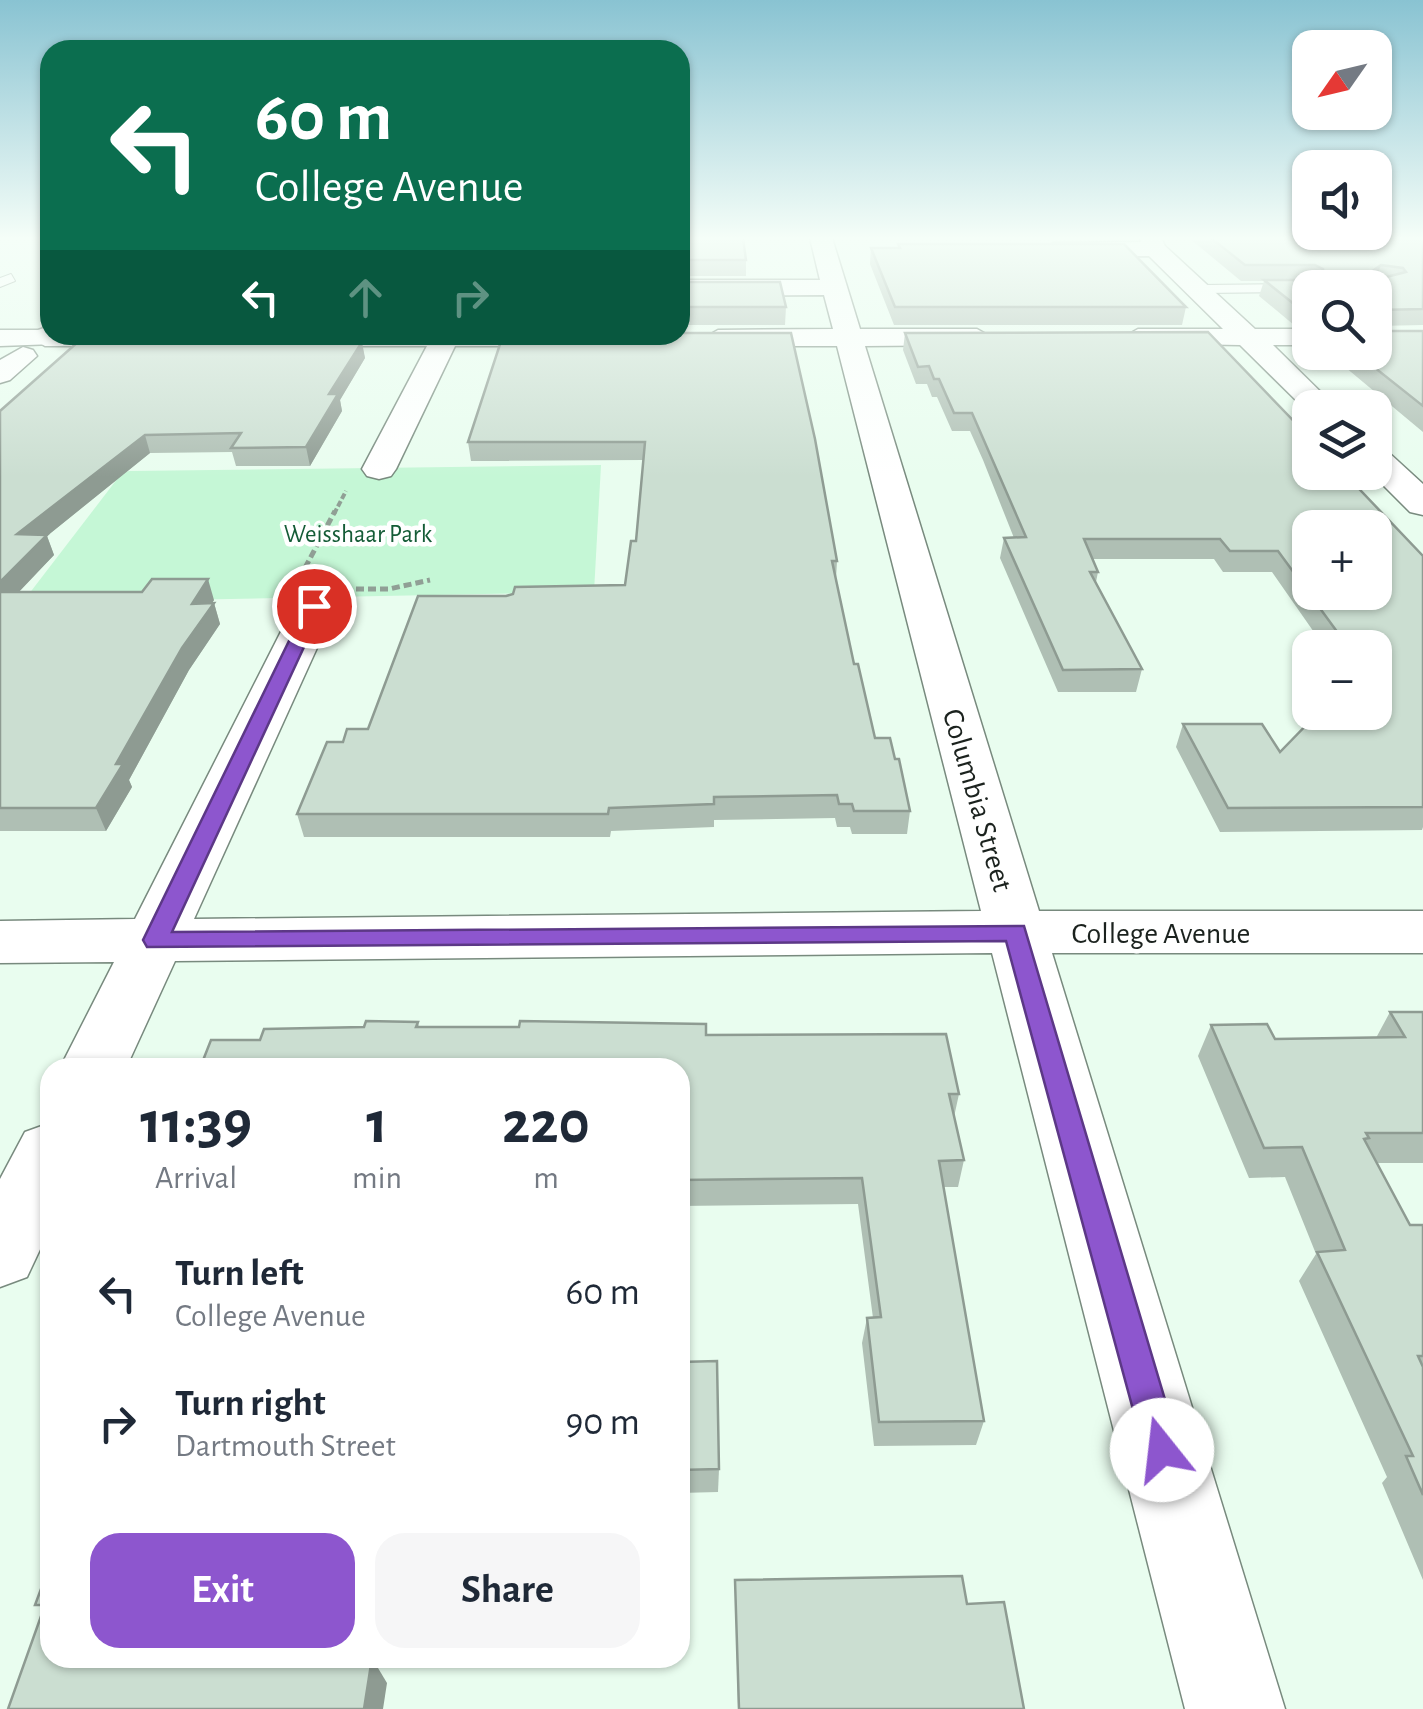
<!DOCTYPE html>
<html lang="en">
<head>
<meta charset="utf-8">
<style>
  body { margin:0; font-family:"Alegreya Sans",sans-serif; background:#f6f6f7; color:#1f2937; height:100vh; display:flex; flex-direction:column; font-size:38px; white-space:nowrap }
  * { box-sizing:border-box; margin:0 }
  p { font-size:32px; color:#747a83 }
  .icon { flex:none; width:55px; height:55px; fill:none; stroke:currentColor; stroke-width:2; stroke-linecap:round; stroke-linejoin:round }
  .map { position:relative; flex:1; overflow:hidden }
  .panel { position:absolute; left:40px; top:1058px; width:650px; height:610px; display:flex; flex-direction:column; background:#fff; border-radius:30px; box-shadow:0 2px 8px #0004 }
  .panel>* { flex:none }
  .guide { position:absolute; left:40px; top:40px; width:650px; height:305px; border-radius:30px; box-shadow:0 2px 8px #0004; background:#0b6e4f; color:#fff; overflow:hidden }
  .needle { width:65px; rotate:236deg }
  .controls { position:absolute; left:1292px; top:30px; display:grid; gap:20px }
  .controls a { display:grid; place-items:center; width:100px; height:100px; border-radius:20px; background:#fff; box-shadow:0 2px 8px #0004; font-size:50px }
  .pin { position:absolute; display:grid; place-items:center; width:85px; height:85px; color:#fff; margin:-42px; border:5px solid #fff; border-radius:50%; box-shadow:0 2px 10px #0007 }
  .me { position:absolute; width:110px; margin:-55px; rotate:344deg; stroke-linejoin:round; filter:drop-shadow(0 0 8px #0008) }
  .turn { display:flex; align-items:center; gap:35px; height:210px; padding:0 50px; font-size:45px }
  .turn .icon { width:130px; height:130px; stroke-width:2.5 }
  .turn b { display:block; font-size:70px; line-height:85px }
  .lanes { display:flex; align-items:center; height:95px; padding:0 50px; background:#0003; justify-content:center; gap:50px; direction:ltr }
  .lanes .off { opacity:.35 }
  .eta { display:flex; justify-content:space-evenly; align-items:center; height:170px; text-align:center }
  .eta b { font-size:60px; font-weight:700; line-height:70px }
  .action { display:flex; gap:20px; margin-top:auto; padding:20px 50px }
  .action a { flex:1; height:115px; border-radius:30px; background:#8d56ce; color:#fff; font-size:40px; font-weight:700; line-height:115px; text-align:center }
  .action a+a { background:#f6f6f7; color:#1f2937 }
  ul { padding:0; list-style:none }
  li { display:flex; align-items:center; gap:30px; height:130px; padding:0 50px }
  li div { flex:1 }
  li b { display:block; font-size:38px }
  li em { font-style:normal }
  .map>svg:first-child { display:block }
  .green { fill:#c5f7d6 }
  .lines { fill:none; stroke-linecap:round; stroke-linejoin:round }
  .lane-casing { stroke:#788a7e; stroke-width:2 }
  .street-casing { stroke:#788a7e; stroke-width:3 }
  .secondary-casing { stroke:#788a7e; stroke-width:3 }
  .path-far1 { stroke:#909f95; stroke-width:4; stroke-dasharray:6 2.5; stroke-linecap:butt }
  .path { stroke:#909f95; stroke-width:5; stroke-dasharray:8 4; stroke-linecap:butt }
  .lane { fill:#fff; fill-rule:evenodd }
  .street { fill:#fff; fill-rule:evenodd }
  .secondary { fill:#fff; fill-rule:evenodd }
  .wall { fill:#afbfb4 }
  .shaded-wall { fill:#8e9b92 }
  .building { fill:#cbded1; stroke:#8e9b92; stroke-width:2.5; fill-rule:evenodd }
  .route { fill:#8d56ce; stroke:#5c3886; stroke-width:2.5 }
  .labels { text-anchor:middle; stroke-width:9; stroke-linejoin:round; paint-order:stroke }
  .far-park-label { font-size:25px; fill:#155c37; stroke:#fff }
  .street-label { font-size:30px; fill:#1b221e; stroke:#fff }
</style>
</head>
<body>
<div class="map">
<svg width="1423" height="1709" viewBox="0 0 1423 1709">
  <rect width="100%" height="100%" fill="#e9fdef"/>
  <path class="green" d="M601,465L594,592L22,603L121,474L129,471Z"/>
  <g class="lines">
    <defs>
      <g id="lane">
        <path d="M11,274L15,281L0,287V278Z"/>
        <path d="M1310,284L1316,288H1310V292L1200,293L1194,289L1200,285Z"/>
      </g>
      <g id="street">
        <path d="M810,238H832L860,329H977L991,337L977,345L865,346L1039,911H1423V953H1052L1285,1709H1185L992,953L175,961L126,1068H60L114,962L0,963V921L135,919L294,606L300,597L315,593L330,597L336,606L194,919L981,911L837,346H718L704,338L718,330L833,329L824,295L680,296V280H820Z"/>
        <path d="M1139,238H1161L1165,246L1255,329H1310V345H1273L1337,408H1310V414L1240,345L1128,343L1124,337L1138,329H1223L1149,256L1053,257L1041,250L1053,243L1141,242Z"/>
        <path d="M50,330V335L591,338L577,346H455L396,469L391,476L379,479L367,476L362,469L427,346H45L31,338L35,332Z"/>
        <path d="M23,347L33,350L37,356L10,380L0,383V360Z"/>
        <path d="M1375,448L1387,451L1423,484V515L1410,512L1370,472H1375Z"/>
        <path d="M50,1123V1228L27,1277L0,1287V1179L25,1132Z"/>
      </g>
      <path id="secondary" d="M50,326V335H63L55,344L0,346V330H38Z"/>
    </defs>
    <use href="#lane" class="lane-casing"/>
    <use href="#street" class="street-casing"/>
    <use href="#secondary" class="secondary-casing"/>
    <path class="path-far1" d="M334,514L346,491"/>
    <g class="path">
      <path d="M305,568L335,511"/>
      <path d="M356,589H389L430,580"/>
    </g>
    <use href="#lane" class="lane"/>
    <use href="#street" class="street"/>
    <use href="#secondary" class="secondary"/>
  </g>
  <g class="wall">
    <path d="M680,238L746,260V276H680Z"/>
    <path d="M888,238H1100L888,239Z"/>
    <path d="M1189,238H1423V325L1377,326V328L1381,331H1423V432L1327,352H1375L1310,288V326L1294,325L1259,296L1264,281H1241Z"/>
    <path d="M898,244L1186,307L1182,325H894L870,264L871,248H898Z"/>
    <path d="M680,282L786,307L785,325H680Z"/>
    <path d="M905,333L1423,556V827L1422,830L1220,832L1176,747L1183,724L1280,752L1375,712V648H1325L1272,572H1223L1214,559H1093L1098,572L1096,582L1142,669L1136,692H1058L1000,558L1004,538H1014L983,460L970,431H952L937,397H932L927,384H916L903,350Z"/>
    <path d="M148,335H359L365,358L340,400L342,411L310,466H236L232,452L150,453L47,536L54,555L18,592L214,600L212,603H214L220,624L189,670L129,780L132,787L106,831H0V411L142,341Z"/>
    <path d="M503,335L837,561L836,579L854,664L875,738L895,759L910,811L907,834H852L850,827H837L835,818L714,820V827L611,831L610,837H304L297,814L343,742L368,729L506,596L513,594L625,585L636,541L643,460L471,461L468,442Z"/>
    <path d="M1390,1012H1423V1163H1377L1410,1225H1423V1580L1382,1483L1387,1477L1299,1281L1316,1254L1285,1177L1249,1178L1198,1056L1211,1025L1275,1039L1376,1038Z"/>
    <path d="M418,1022L419,1027L706,1035L959,1094L954,1117L964,1160L958,1187H943L984,1421L976,1445L874,1446L862,1343L867,1318H873L858,1204L680,1206V1068L260,1040Z"/>
    <path d="M680,1362L719,1469L718,1492L680,1493Z"/>
    <path d="M735,1580L967,1604L1024,1709H738Z"/>
  </g>
  <g class="shaded-wall">
    <path d="M1381,265L1376,280L1371,272Z"/>
    <path d="M358,335L361,344L362,342L365,358L340,400L342,411L310,466L306,447L353,342Z"/>
    <path d="M145,435L150,453L47,536L54,555L0,612V582L17,534Z"/>
    <path d="M208,579L214,600L199,625L192,604Z"/>
    <path d="M214,603L220,624L189,670L129,780L132,787L106,831L96,808L116,764L182,648Z"/>
    <path d="M183,1658H250L196,1688L173,1663Z"/>
    <path d="M372,1658L387,1683L383,1709H364Z"/>
  </g>
  <g class="building">
    <path d="M680,238H743L746,260H680Z"/>
    <path d="M1211,238H1423V309L1378,310L1377,328L1381,331H1423V406L1355,352H1375V288H1310V309L1299,308L1264,280H1315L1324,275L1323,269L1315,265H1245ZM1381,265L1403,268L1406,272L1378,279L1371,272Z"/>
    <path d="M898,244H1124L1186,307H895L871,248H900Z"/>
    <path d="M680,282H780L786,307H680Z"/>
    <path d="M1208,332L1310,438V472H1343L1423,556V807L1228,808L1183,724H1262L1280,752L1319,712H1375V648H1349L1278,551H1230L1220,539H1084L1098,572H1090L1142,669L1063,670L1004,538L1026,537L972,413H954L939,379H934L929,366L918,367L905,333ZM1310,528H1375V592H1310Z"/>
    <path d="M680,333H791L815,439L837,561H832L854,664H858L875,738H890L895,759H899L910,811H854L852,804H839L837,795L714,797V804L609,808L608,814H297L327,742H343L347,729H368L418,596H506L513,594L515,587L625,585L631,541H636L645,442H468L503,335H680Z"/>
    <path d="M148,335H358L353,342H362L329,394H338L306,447L231,448L241,433L145,435L17,534L47,535L0,582V411L79,341H142Z"/>
    <path d="M152,579H208L192,604L214,603L182,648L116,764H123L96,808H0V592H142Z"/>
    <path d="M1390,1012H1423V1133H1366L1369,1138L1364,1139L1410,1225H1423V1356H1418L1423,1367V1495L1406,1456H1413L1317,1252L1345,1250L1302,1147L1264,1148L1211,1025L1267,1024L1275,1039L1405,1037Z"/>
    <path d="M366,1021L418,1022L416,1027H519L520,1021L706,1024V1035L946,1034L959,1094H949L964,1160L939,1161L984,1421L879,1422L867,1318L881,1317L862,1178L680,1180V1068H200L211,1040H260L264,1029L364,1027Z"/>
    <path d="M717,1361L719,1469L680,1470V1362Z"/>
    <path d="M50,1565V1658H183L173,1663L372,1658L364,1709H8L45,1605H35Z"/>
    <path d="M962,1576L967,1604L1004,1602L1024,1709H739L735,1580Z"/>
  </g>
  <linearGradient id="sky" x2="0" y2="1"><stop stop-color="#89c3d2"/><stop offset="0.5" stop-color="#f5fef8"/><stop offset="1" stop-color="#f5fef8" stop-opacity="0"/></linearGradient>
  <rect width="1423" height="477" fill="url(#sky)"/>
  <path class="route" d="M314,600L323,606L172,932L1024,926L1180,1450L1175,1463L1162,1468L1149,1463L1144,1450L1006,941L147,947L143,940L306,606Z"/>
  <g class="labels">
    <g class="far-park-label">
      <text x="358" y="542">Weisshaar Park</text>
    </g>
    <g class="street-label">
      <text transform="translate(978 800) rotate(74)" y="10">Columbia Street</text>
      <text x="1161" y="943">College Avenue</text>
    </g>
  </g>
</svg>
<div class="controls">
<a><svg class="needle" viewBox="-14 -14 28 28"><path d="M0-13l5 13h-10z" fill="#e53935"/><path d="M0 13l5-13h-10z" fill="#747a83"/></svg></a>
<a><svg class="icon" aria-label="sound" viewBox="0 0 24 24"><path d="M4 9h4l5-4v14l-5-4H4zM17 9q2 3 0 6"/></svg></a>
<a><svg class="icon" aria-label="search" viewBox="0 0 24 24"><circle cx="10" cy="10" r="6"/><path d="M15 15l6 6"/></svg></a>
<a><svg class="icon" aria-label="layers" viewBox="0 0 24 24"><path d="M12 4l9 5-9 5-9-5zM3 14l9 5 9-5"/></svg></a>
<a>+</a>
<a>−</a>
</div>
<div class="pin" style="left:314px;top:606px;background:#d93025"><svg class="icon" aria-label="arrive" viewBox="0 0 24 24"><path d="M6 21V4h12l-3 4 3 4H6"/></svg></div>
<svg class="me" style="left:1162px;top:1450px" viewBox="-20 -20 40 40"><circle r="19" fill="#fff"/><path d="M0-13L10 11 0 6-10 11z" fill="#8d56ce"/></svg>
<div class="guide">
<div class="turn"><svg class="icon" aria-label="left" viewBox="0 0 24 24"><path d="M17 20v-9H6M10 6l-5 5 5 5"/></svg><div><b>60 m</b>College Avenue</div></div>
<div class="lanes"><svg class="icon" aria-label="left" viewBox="0 0 24 24"><path d="M17 20v-9H6M10 6l-5 5 5 5"/></svg><svg class="icon off" aria-label="ahead" viewBox="0 0 24 24"><path d="M12 20V5M6 11l6-6 6 6"/></svg><svg class="icon off" aria-label="right" viewBox="0 0 24 24"><path d="M7 20v-9h11M14 6l5 5-5 5"/></svg></div>
</div>
<section class="panel">
<div class="eta">
<div><b>11:39</b><p>Arrival</p></div>
<div><b>1</b><p>min</p></div>
<div><b>220</b><p>m</p></div>
</div>
<ul>
<li><svg class="icon" aria-label="left" viewBox="0 0 24 24"><path d="M17 20v-9H6M10 6l-5 5 5 5"/></svg><div><b>Turn left</b><p>College Avenue</p></div><em>60 m</em></li>
<li><svg class="icon" aria-label="right" viewBox="0 0 24 24"><path d="M7 20v-9h11M14 6l5 5-5 5"/></svg><div><b>Turn right</b><p>Dartmouth Street</p></div><em>90 m</em></li>
</ul>
<div class="action"><a>Exit</a><a>Share</a></div>
</section>
</div>
</body>
</html>
